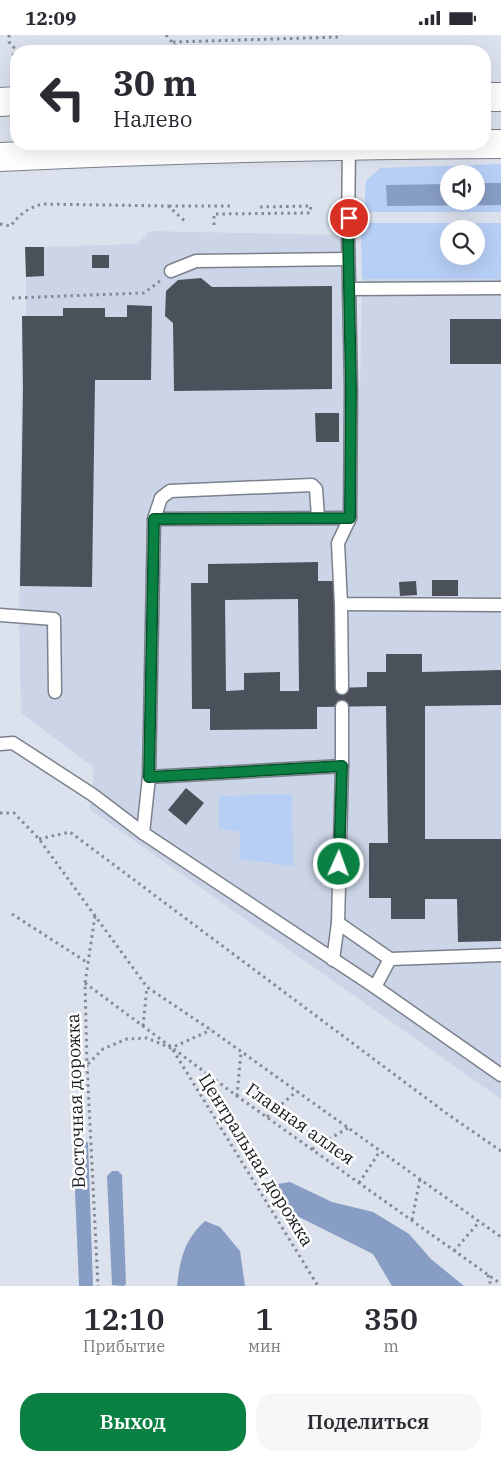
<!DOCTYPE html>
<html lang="ru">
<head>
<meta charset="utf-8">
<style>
  body { margin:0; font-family:"IBM Plex Serif",serif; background:#f7f7f7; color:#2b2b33; height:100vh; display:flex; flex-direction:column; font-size:19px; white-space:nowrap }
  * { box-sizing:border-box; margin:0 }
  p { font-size:16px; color:#7c7c81 }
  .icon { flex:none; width:28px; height:28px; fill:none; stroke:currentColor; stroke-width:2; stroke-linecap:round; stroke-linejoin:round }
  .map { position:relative; height:1251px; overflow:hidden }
  .drawer { display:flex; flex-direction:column; background:#fff; flex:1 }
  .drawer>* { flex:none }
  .guide { position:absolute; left:10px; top:10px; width:481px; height:105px; border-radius:20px; box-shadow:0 5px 20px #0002; background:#fff; color:#2b2b33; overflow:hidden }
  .fabs { position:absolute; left:440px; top:130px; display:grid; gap:10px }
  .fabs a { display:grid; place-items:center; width:45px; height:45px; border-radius:50%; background:#fff; box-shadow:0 5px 20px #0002; font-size:25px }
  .pin { position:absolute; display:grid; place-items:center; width:42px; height:42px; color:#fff; margin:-21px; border:2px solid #fff; border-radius:50%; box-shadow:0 1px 5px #0007 }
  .me { position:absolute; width:55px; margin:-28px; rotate:2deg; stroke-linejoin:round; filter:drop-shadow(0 0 4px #0008) }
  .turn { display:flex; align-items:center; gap:18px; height:105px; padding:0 20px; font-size:22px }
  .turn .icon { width:65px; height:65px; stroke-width:2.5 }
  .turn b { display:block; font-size:35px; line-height:42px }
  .eta { display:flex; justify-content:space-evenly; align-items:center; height:85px; text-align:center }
  .eta b { font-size:30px; font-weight:600; line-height:35px }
  .button { display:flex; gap:10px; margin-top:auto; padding:10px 20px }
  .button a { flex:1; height:58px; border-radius:20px; background:#0b8043; color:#fff; font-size:20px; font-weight:600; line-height:58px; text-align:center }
  .button a+a { background:#f7f7f7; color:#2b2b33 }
  .status { display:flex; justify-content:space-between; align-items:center; height:35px; padding:0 25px; background:#fff; direction:ltr }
  .status svg { height:14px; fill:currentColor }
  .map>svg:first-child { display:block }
  .built { fill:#cbd5e7; fill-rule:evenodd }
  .green { fill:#b7cef5; fill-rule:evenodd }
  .forest { fill:#879dc3 }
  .building { fill:#4b515a; fill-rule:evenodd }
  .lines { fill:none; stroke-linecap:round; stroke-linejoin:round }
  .service-casing { stroke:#7b818c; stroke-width:15 }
  .primary-casing { stroke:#7b818c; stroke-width:30 }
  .path { stroke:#858a92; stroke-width:3; stroke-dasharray:2.5 4; stroke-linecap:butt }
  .service { stroke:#fff; stroke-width:12 }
  .primary { stroke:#fff; stroke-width:28 }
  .route-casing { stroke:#07532c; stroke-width:12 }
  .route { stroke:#0b8043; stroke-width:9 }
  .labels { text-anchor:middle; stroke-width:5; stroke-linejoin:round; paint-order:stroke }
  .street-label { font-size:18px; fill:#1a1d21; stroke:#fff }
</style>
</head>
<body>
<div class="status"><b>12:09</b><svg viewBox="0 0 49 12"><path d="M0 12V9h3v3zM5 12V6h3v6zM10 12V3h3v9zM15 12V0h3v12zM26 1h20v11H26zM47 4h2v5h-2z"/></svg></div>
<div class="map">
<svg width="501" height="1251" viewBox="0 0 501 1251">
  <rect width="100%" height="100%" fill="#dbe2ed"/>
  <path class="built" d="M361,188H501V1064L89,774L93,760V732L21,678L19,581L22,281H26V242L44,241V212L137,209L150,196L342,200L344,354L360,355L362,244ZM449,194H476V221H449Z"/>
  <g class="green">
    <path d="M501,129V177H364L366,146L380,133ZM449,139H476V166H449Z"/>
    <path d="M361,188H501V244H362ZM449,194H476V221H449Z"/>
    <path d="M292,759L293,831L239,824L241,800L238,796L219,794V761Z"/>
  </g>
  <g class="forest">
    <path d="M476,148H501V170L387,171L386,150L449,149V166H476Z"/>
    <path d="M84,1104L88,1108L93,1251H79L73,1109L77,1105Z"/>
    <path d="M112,1136H118L122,1140L126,1249L124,1251L112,1250L107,1141Z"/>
    <path d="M290,1147L332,1167L373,1177L409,1199L431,1224L464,1251H392L373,1219L297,1181L277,1159L278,1149Z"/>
    <path d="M205,1186L220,1192L240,1216L245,1251H177C180,1224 184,1205 205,1186Z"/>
  </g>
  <g class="building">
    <path d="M25,212H44V241L26,242Z"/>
    <rect x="92" y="220" width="17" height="13"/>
    <path d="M201,243L212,252L332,251V354L174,356L173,288L165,281L166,256L178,245Z"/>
    <path d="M127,270L152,271L151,345H95L92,552L20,551L23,354L22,281H63V273H105V282H127Z"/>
    <rect x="450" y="284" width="51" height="45"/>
    <path d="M315,378H339V407H316Z"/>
    <path d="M318,527V546H335L336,653L367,652V637H386V619H422V637L501,635V670L425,671V804H501V906L458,907L457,864H425V884H391V863H369V808H388L386,671L317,672V694L210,695V674H192L191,548H208V529ZM298,564L299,656H280V637L244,638V655L226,656L225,565Z"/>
    <rect x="432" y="545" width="26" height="16"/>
    <path d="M416,546L417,560L400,561L399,547Z"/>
    <path d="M186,753L204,768L186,790L168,775Z"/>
  </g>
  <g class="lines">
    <defs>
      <g id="service">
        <path d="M349,109L348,200L351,354L350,483L338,508L341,569L501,570"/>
        <path d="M171,236L196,226L348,224"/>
        <path d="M349,254L501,253"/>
        <path d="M154,484L161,463L170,456L312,450L316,454L318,482"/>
        <path d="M341,569L342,653"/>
        <path d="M0,580L54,584L55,657"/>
        <path d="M342,672V731L338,888L390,924L501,920"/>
        <path d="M0,709L13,708L93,760L143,798L375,952L501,1040"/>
        <path d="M342,731L149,742L154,484L350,483"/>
        <path d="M143,798L149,742"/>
        <path d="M333,925L338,888"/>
        <path d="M375,952L390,924"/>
      </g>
      <g id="primary">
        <path d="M485,62H501"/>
        <path d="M0,67L16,66"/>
        <path d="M0,122C167,114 334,110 501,109"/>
      </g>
    </defs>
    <use href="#service" class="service-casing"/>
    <use href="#primary" class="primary-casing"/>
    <g class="path">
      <path d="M9,0V7L17,16"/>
      <path d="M166,0L180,16"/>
      <path d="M173,7L340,2L341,0"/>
      <path d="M204,16L205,14L312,12L311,16"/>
      <path d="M12,20L16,19"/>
      <path d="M169,171H230"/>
      <path d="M0,189L11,191C19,179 29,173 42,169L168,171L186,187"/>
      <path d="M214,190V179L310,178L311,171L256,172"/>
      <path d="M12,263L144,258L160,246"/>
      <path d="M0,778H14L39,804L147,952L211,995L501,1202"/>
      <path d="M39,804L70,797L446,1078L501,1116"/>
      <path d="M12,879L88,928"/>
      <path d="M95,881L85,948L87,1030L98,1251"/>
      <path d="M85,948L237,1061L501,1249"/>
      <path d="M143,991L147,952"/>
      <path d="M173,1015L318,1251"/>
      <path d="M88,1029L103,1014L127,1004L147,1003L171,1013L211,995"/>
      <path d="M237,1061L241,1017"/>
      <path d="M267,1082L297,1056"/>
      <path d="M312,1114L348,1093"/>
      <path d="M359,1148L380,1116"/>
      <path d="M412,1185L420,1144"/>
      <path d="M454,1216L479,1187"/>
      <path d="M488,1240L491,1251"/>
    </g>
    <use href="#service" class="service"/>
    <use href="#primary" class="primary"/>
  </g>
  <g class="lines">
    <defs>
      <path id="route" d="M339,829L342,731L149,742L154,484L350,483L351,354L348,200L349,183"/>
    </defs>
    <use href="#route" class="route-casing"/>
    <use href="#route" class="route"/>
  </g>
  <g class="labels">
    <g class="street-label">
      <text transform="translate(76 1066) rotate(-92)" y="6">Восточная дорожка</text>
      <text transform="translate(300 1089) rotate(35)" y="6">Главная аллея</text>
      <text transform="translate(256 1125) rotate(58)" y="6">Центральная дорожка</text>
    </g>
  </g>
</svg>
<div class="fabs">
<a><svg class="icon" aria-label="sound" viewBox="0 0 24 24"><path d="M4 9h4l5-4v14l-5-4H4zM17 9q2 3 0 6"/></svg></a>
<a><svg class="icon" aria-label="search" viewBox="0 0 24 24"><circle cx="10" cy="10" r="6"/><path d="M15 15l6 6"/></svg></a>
</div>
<div class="pin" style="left:349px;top:183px;background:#d93025"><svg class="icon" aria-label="arrive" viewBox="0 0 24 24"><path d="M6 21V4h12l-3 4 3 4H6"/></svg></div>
<svg class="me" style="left:339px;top:829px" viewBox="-20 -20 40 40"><circle r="17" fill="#0b8043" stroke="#fff" stroke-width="3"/><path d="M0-11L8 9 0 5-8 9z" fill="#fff"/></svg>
<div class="guide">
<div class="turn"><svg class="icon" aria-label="left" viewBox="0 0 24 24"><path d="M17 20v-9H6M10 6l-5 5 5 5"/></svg><div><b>30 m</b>Налево</div></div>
</div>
</div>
<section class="drawer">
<div class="eta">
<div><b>12:10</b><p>Прибытие</p></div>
<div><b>1</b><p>мин</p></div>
<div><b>350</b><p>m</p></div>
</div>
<div class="button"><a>Выход</a><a>Поделиться</a></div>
</section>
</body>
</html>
